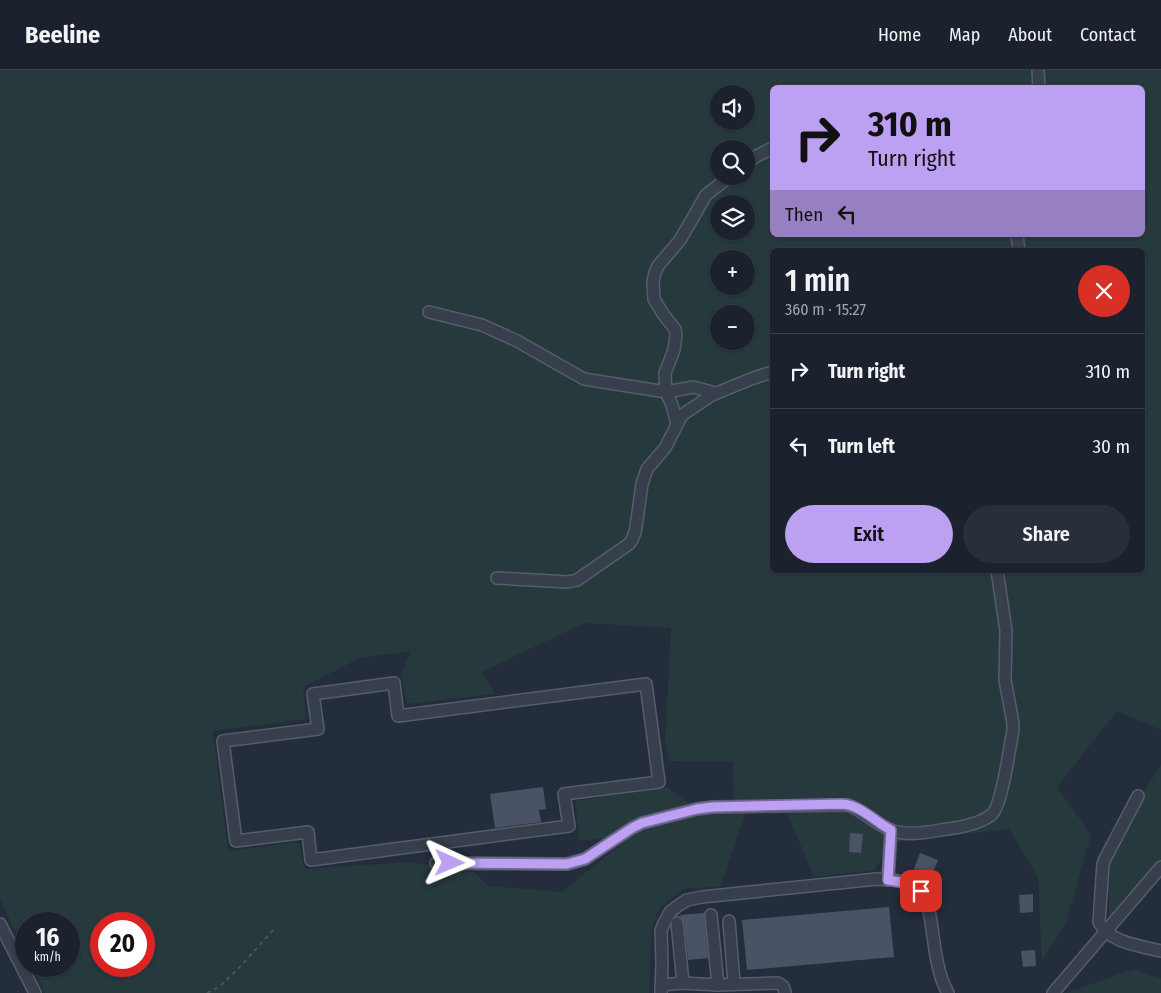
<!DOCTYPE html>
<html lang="en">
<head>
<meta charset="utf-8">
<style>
  body { margin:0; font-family:"Fira Sans Condensed",sans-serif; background:#282f39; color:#f1f3f6; height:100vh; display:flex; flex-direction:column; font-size:19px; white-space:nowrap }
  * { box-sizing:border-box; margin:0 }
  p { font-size:16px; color:#a0a4aa }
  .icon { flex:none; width:28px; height:28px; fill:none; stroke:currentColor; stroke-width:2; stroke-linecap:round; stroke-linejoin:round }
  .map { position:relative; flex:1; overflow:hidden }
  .side { position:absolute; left:770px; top:178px; width:375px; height:325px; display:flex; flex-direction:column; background:#1b222d; border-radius:8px; box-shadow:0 1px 4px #0004,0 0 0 1px #393f49 }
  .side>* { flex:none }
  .guide { position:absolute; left:770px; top:15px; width:375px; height:152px; border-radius:8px; box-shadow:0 1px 4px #0004,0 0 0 1px #393f49; background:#bca0f2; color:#111; overflow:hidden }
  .fabs { position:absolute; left:710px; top:15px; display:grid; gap:10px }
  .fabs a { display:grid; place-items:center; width:45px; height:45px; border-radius:50%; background:#1b222d; box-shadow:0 1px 4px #0004,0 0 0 1px #393f49; font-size:25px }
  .speed { position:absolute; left:15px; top:842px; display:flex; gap:10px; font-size:25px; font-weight:700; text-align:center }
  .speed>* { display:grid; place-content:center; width:65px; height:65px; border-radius:50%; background:#1b222d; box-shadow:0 1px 4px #0004,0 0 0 1px #393f49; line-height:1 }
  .speed small { font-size:12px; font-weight:400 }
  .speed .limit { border:8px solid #d22; background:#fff; color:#111 }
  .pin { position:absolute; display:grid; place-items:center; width:42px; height:42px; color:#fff; margin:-21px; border-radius:10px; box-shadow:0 2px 8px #0006 }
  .me { position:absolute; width:55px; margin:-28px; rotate:91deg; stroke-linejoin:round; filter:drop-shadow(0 0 4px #0008) }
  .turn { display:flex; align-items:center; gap:18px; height:105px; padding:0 15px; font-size:22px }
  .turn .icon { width:65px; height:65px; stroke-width:2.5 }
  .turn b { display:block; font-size:35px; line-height:42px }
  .then { display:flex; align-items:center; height:48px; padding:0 15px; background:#0003; gap:10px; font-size:19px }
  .round { display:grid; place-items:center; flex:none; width:52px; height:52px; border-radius:26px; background:#282f39 }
  .headline { display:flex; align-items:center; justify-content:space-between; height:85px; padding:0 15px }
  h1 { font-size:30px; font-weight:600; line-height:38px }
  .primary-button { display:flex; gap:10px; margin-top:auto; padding:10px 15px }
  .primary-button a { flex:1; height:58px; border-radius:30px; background:#bca0f2; color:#111; font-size:20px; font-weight:600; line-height:58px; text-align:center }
  .primary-button a+a { background:#282f39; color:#f1f3f6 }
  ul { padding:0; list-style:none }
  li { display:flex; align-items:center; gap:15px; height:75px; padding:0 15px; border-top:1px solid #393f49 }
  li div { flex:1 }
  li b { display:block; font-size:19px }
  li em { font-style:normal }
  header { display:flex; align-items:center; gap:30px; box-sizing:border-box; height:70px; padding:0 25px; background:#1b222d; border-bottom:1px solid #393f49 }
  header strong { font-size:24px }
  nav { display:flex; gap:28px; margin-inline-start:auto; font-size:18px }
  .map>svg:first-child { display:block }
  .green { fill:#26393d; fill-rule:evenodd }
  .building { fill:#4a5365 }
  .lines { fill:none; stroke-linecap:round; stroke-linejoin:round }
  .minor-casing { stroke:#565d6a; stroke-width:14 }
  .path { stroke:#43565a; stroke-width:2; stroke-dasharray:4 4; stroke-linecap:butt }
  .minor { stroke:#373f4c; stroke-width:11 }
  .route-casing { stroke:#7a689d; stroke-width:12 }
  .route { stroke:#bca0f2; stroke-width:9 }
</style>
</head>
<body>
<header>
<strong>Beeline</strong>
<nav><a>Home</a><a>Map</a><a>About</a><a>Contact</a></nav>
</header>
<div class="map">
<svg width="1161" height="923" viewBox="0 0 1161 923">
  <rect width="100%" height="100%" fill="#242d3c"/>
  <g class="green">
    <path d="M0,0H1161V660L1117,641L1057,717L1091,765L1066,853L1042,891L1038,807L1009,759L894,772L874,800L814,807L785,738L745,744L721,816L683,819L659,839L652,856L649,923H45L32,896H69V854H26V884L0,829ZM772,18H1142V165H772ZM719,24H746V51H719ZM719,79H746V106H719ZM719,134H746V161H719ZM772,180H1142V500H772ZM719,189H746V216H719ZM719,244H746V271H719ZM584,553L671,558L665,674L669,691L733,692L734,732L690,734L667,717L575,731L580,771L631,766L562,822L488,816L473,801L409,792L304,799L299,772L228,781L213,661L306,649L303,617L360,588L411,581L401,605L407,634L495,624L482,602ZM101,854H144V896H101Z"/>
    <path d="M1161,695V794L1109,852L1108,778Z"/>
    <path d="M1134,899L1161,909V923H1066Z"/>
  </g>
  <g class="building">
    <path d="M543,717L546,739L539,740L541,752L495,758L490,724Z"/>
    <path d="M850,763L863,764L861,783L849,782Z"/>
    <path d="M920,783L938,790L929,811L912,804Z"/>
    <path d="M1033,824V842L1020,843L1019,825Z"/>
    <path d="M889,837L894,887L747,900L742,850Z"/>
    <path d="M704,843L708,888L688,890L684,852L680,845Z"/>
    <path d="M1035,880L1036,896L1023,897L1021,881Z"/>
  </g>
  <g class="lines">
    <defs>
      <g id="minor">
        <path d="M1038,0L1039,18"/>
        <path d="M746,94L755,87L772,78"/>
        <path d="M1017,165L1019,180"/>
        <path d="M429,242L482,255L517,271L584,309L666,322L665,303L674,280L676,265L675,259L663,244L654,229L653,212L655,203L658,196L680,170L706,125L730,106"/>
        <path d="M677,354L672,335L666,322L693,317L716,323"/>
        <path d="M497,508L568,512L577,510L629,474L632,470L635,462L637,450L642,414L647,399L665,378L682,345L712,325L751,309L772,302"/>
        <path d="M394,613L398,646L646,614L659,712L564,724L569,756L311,790L308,762L236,771L223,671L318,659L313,624Z"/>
        <path d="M1138,726L1105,789L1103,794L1099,852C1109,873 1141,876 1161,881"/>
        <path d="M436,793L557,794H567L585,789L632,758L642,753L697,739L713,737L848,735C864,741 875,754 891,760C906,766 925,763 940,760C956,758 978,755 991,745C1002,737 1010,675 1013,660V653L1005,610L1006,561L997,500"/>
        <path d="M888,810L891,760"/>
        <path d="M711,845L718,915"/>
        <path d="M729,851L734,913"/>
        <path d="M677,853L683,913"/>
        <path d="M0,854L35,923"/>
        <path d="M661,915L683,913L718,915L777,913C783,915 784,917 785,923"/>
        <path d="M661,923L662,892L661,861L664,853L670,842L679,835L687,830L702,827L877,809C891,810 912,810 921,822C928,830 929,842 931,851C934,873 937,905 948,923"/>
        <path d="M1053,923L1161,797"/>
      </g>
    </defs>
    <use href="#minor" class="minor-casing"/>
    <path class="path" d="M207,923L219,917L237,900L274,859"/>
    <use href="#minor" class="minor"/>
  </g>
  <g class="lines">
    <defs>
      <path id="route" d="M450,793L567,794L585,789L632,758L642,753L697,739L713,737L842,734C861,735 875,752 891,760L888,810C901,812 911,814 921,821"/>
    </defs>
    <use href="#route" class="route-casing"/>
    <use href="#route" class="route"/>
  </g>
</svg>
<div class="fabs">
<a><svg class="icon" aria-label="sound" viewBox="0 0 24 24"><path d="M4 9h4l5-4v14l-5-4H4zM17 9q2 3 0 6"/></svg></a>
<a><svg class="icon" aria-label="search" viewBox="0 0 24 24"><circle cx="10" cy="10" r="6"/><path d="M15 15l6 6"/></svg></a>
<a><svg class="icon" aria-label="layers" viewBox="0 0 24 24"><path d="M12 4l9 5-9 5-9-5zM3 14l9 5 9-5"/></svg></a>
<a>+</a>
<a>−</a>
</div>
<div class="speed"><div>16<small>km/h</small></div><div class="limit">20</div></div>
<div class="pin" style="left:921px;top:821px;background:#d93025"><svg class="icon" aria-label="arrive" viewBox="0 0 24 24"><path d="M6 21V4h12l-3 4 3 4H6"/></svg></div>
<svg class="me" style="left:450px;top:793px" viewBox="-20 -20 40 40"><path d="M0-17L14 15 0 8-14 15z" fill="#bca0f2" stroke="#fff" stroke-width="4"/></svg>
<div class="guide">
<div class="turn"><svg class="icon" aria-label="right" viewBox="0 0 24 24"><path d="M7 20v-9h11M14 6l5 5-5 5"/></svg><div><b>310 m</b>Turn right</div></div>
<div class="then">Then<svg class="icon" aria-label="left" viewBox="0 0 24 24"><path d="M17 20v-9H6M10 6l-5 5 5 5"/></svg></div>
</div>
<section class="side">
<div class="headline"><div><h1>1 min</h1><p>360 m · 15:27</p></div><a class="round" style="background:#d93025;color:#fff"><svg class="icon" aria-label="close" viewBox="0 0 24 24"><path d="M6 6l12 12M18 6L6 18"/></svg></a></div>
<ul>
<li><svg class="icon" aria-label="right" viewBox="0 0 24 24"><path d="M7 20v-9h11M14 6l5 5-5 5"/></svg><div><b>Turn right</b></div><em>310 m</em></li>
<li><svg class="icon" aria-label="left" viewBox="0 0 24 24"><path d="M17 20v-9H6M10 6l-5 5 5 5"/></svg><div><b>Turn left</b></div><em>30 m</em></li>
</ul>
<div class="primary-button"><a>Exit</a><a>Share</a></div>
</section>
</div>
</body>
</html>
